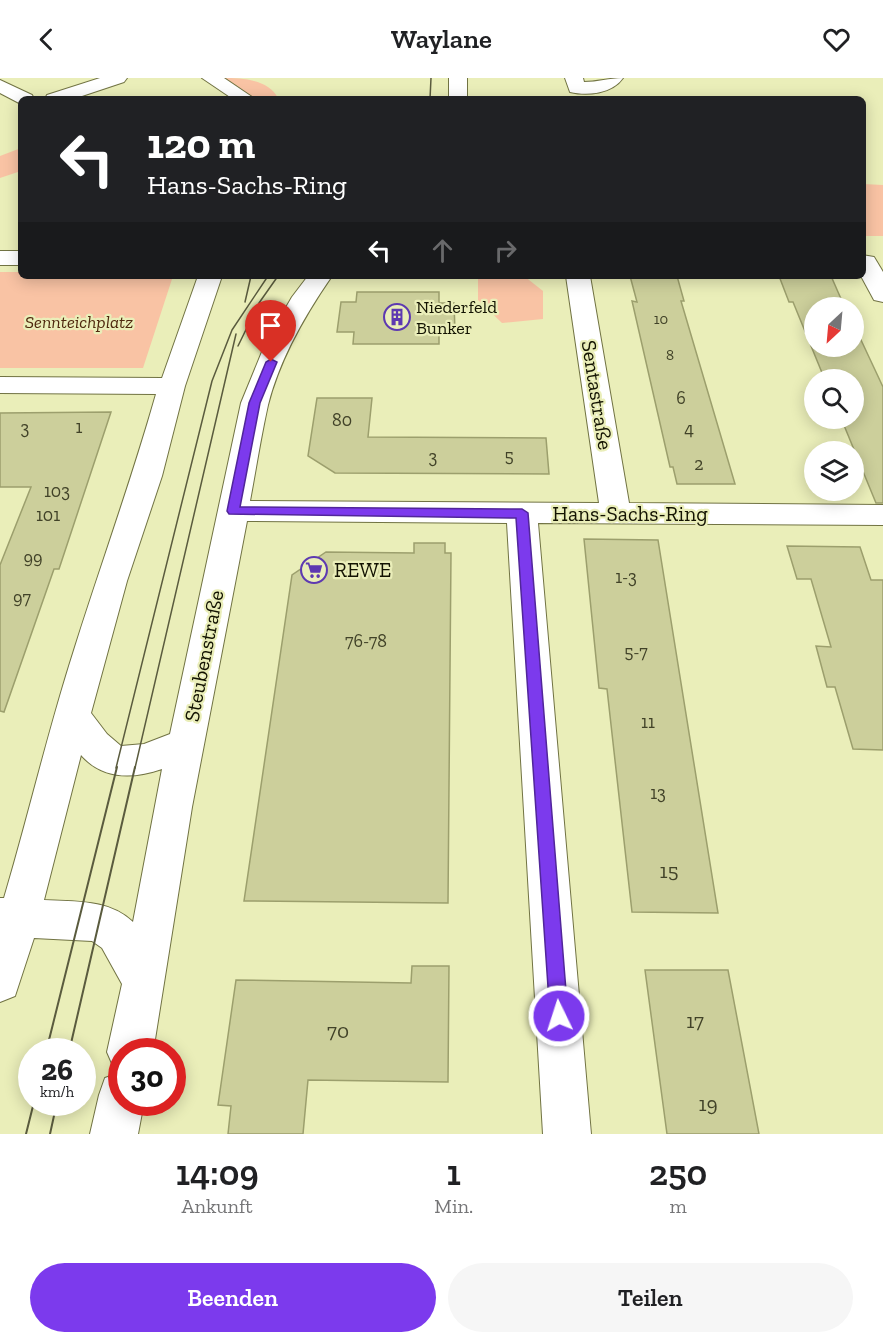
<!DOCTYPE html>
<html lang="de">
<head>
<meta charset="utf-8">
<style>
  body { margin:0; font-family:"Zilla Slab",serif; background:#f6f6f6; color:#202124; height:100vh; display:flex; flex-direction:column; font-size:22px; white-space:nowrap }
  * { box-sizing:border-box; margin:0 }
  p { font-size:20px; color:#757577 }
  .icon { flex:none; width:33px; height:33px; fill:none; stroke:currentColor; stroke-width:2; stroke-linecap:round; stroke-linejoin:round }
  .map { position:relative; height:1056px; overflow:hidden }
  .sheet { display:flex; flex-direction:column; background:#fff; flex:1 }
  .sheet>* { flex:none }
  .top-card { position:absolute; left:18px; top:18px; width:848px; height:183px; border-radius:9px; box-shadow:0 3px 15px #0003; background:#202124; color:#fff; overflow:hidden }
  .needle { width:39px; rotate:206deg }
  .tools { position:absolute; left:804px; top:219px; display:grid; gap:12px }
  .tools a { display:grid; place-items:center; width:60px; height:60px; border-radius:50%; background:#fff; box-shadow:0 3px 15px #0003; font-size:30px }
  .speed { position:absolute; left:18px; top:960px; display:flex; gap:12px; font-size:30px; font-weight:700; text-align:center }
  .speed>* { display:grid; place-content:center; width:78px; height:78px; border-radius:50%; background:#fff; box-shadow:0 3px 15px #0003; line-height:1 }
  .speed small { font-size:15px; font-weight:400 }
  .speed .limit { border:9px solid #d22; background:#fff; color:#111 }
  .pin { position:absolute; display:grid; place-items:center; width:51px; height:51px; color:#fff; margin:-62px -26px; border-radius:50% 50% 50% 0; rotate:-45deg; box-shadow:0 0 6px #0007 }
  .pin .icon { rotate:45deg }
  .me { position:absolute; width:66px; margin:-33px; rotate:356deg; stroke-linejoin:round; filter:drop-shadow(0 0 4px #0008) }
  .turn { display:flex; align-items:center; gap:21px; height:126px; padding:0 30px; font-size:27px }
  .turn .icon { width:78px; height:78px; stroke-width:2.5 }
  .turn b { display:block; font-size:42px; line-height:51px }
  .lanes { display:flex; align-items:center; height:57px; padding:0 30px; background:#0003; justify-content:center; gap:30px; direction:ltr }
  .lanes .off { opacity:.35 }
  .eta { display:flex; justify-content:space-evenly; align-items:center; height:102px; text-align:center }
  .eta b { font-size:36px; font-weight:600; line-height:42px }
  .cta { display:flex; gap:12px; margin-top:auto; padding:12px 30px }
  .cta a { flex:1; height:69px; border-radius:36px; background:#7c3aed; color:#fff; font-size:24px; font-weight:600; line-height:69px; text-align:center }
  .cta a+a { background:#f6f6f6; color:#202124 }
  header { display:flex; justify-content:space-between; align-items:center; height:78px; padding:0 30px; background:#fff; font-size:27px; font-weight:600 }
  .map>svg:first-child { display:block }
  .green { fill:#f9c3a4 }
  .building { fill:#cccf9b; stroke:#9c9f6d; stroke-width:1.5 }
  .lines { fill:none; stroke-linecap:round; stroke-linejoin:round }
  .minor-casing { stroke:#717343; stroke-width:2 }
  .minor { fill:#fff; fill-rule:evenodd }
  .tram-far1 { stroke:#5a5b3e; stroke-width:1.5 }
  .tram { stroke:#5a5b3e; stroke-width:2 }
  .route { fill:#7c3aed; stroke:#51269a; stroke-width:1.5 }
  .labels { text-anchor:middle; stroke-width:4.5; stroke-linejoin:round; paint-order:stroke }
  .far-number-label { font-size:15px; fill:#414228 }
  .far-poi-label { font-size:18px; fill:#131302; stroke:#eaeeb9; text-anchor:start }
  .far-park-label { font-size:18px; font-style:italic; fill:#4f280e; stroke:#eaeeb9 }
  .number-label { font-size:18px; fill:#414228 }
  .street-label { font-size:21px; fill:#131302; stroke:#eaeeb9 }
  .poi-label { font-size:21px; fill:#131302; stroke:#eaeeb9; text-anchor:start }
  .near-number-label { font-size:21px; fill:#414228 }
</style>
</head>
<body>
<header><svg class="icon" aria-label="back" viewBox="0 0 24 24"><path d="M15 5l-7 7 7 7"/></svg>Waylane<svg class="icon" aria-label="heart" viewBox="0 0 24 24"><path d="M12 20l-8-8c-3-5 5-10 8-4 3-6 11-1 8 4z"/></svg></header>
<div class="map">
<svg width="883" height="1056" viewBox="0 0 883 1056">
  <rect width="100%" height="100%" fill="#eaeeb9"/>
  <g class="green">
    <path d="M223,0C242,0 268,1 278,20L255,21Z"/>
    <path d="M21,70V93L0,100V78Z"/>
    <path d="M863,106L883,107V158H863Z"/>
    <path d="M0,194H21V198H173L143,290H0Z"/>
    <path d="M478,198H524L543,213V241L502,245L478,222Z"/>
  </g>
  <g class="building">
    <path d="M630,198H677L684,223H681L735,406H677L673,389H670L632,223L637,224Z"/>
    <path d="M779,198H831L845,230H814V268H854V247L883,309V425H876L841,340H854V302H825L793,224H789Z"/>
    <path d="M357,214H439V225H454L455,253H439V266H353L354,254H337L341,224H356Z"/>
    <path d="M317,320H372L368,359L546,360L549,396L335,395L308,378Z"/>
    <path d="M111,334L59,491H54L4,634L0,633V487L31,409H0V335Z"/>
    <path d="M584,461L658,462L718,835L632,834L607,611L599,610Z"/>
    <path d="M414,465H445V475H451L448,825L244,823L292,497L326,474L414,475Z"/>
    <path d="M787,468L860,469L871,502H883V672L853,671L835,609H827L816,568L831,569L811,501H797Z"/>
    <path d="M412,888H449L448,1004L308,1002L303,1056H228L231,1028L218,1027L236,902L411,905Z"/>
    <path d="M645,892H728L759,1056H667Z"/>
  </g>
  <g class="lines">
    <defs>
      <g id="minor">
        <path d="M100,0H127L124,4L73,21H45L47,17Z"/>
        <path d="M202,0H224L255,21H233Z"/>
        <rect x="449" y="0" width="18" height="21"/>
        <path d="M565,0H583L584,4C598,4 609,0 623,0C612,16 587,18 570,14Z"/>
        <path d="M0,2L32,17L34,21H21V26L0,15Z"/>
        <rect x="0" y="173" width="21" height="14"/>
        <path d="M862,177L874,179L883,194V224L874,222L861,198Z"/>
        <path d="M198,198H222L185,308L162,398L127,503L91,635L107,656L121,668L144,666L170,656L241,325L266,264L292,219L308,198H332C305,237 280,280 268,327C261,358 256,391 250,423L599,425L566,198H590L629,425L883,427V447L538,445L591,1056H543L507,445L247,443L192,729L153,974H122V993L114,990L107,974L122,906L102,870L92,863L34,860L15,918L0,924V820H4C27,743 45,665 69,588C97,497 130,408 156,316L0,315V299L162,300ZM81,677C103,702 133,701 162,691L133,844C109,821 76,824 44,822Z"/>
        <path d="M122,994V1024H144L138,1056H90L99,1017L105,1000Z"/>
      </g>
    </defs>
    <use href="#minor" class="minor-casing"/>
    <use href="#minor" class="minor"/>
    <g class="tram-far1">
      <path d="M338,21H372"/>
      <path d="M430,21L431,0"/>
      <path d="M245,224L251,198"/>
      <path d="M238,268L259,225L278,198"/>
      <path d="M116,690L212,303L232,252L268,198"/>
      <path d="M135,690L236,256"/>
    </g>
    <g class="tram">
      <path d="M46,974L117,689"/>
      <path d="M69,974L135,689"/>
      <path d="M26,1056L34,1024"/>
      <path d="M50,1056L57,1024"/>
    </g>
  </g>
  <path class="route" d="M271,281L277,284L260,325L240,429L522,431L528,435L568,938L565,944L559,947L552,944L550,938L516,440L229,436L227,433L249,325L266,284Z"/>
  <defs>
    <symbol id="building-ring" viewBox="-11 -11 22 22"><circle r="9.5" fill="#eaeeb9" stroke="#5d39b1" stroke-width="1.5"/><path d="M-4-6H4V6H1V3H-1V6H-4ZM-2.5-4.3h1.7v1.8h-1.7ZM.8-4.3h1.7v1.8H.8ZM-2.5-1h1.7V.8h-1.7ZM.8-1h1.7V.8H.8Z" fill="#5d39b1"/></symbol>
    <symbol id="supermarket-ring" viewBox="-11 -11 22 22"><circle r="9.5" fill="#eaeeb9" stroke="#5d39b1" stroke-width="1.5"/><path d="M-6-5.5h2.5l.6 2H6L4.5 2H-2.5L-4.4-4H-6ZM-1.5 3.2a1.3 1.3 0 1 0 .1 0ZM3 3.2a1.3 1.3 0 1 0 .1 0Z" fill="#5d39b1"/></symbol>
  </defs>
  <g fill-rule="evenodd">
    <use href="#building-ring" x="382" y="224" width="30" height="30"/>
    <use href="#supermarket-ring" x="299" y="477" width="30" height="30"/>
  </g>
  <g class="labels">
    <g class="far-number-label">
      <text x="661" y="246">10</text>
      <text x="670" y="282">8</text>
    </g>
    <g class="far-poi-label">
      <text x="416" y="235">Niederfeld<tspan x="416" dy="21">Bunker</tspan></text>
    </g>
    <g class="far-park-label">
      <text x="79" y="250">Sennteichplatz</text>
    </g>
    <g class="number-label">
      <text x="681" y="326">6</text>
      <text x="342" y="348">80</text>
      <text x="79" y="355">1</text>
      <text x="25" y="356">3</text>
      <text x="689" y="357">4</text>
      <text x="509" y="384">5</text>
      <text x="433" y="385">3</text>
      <text x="699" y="392">2</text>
      <text x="57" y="419">103</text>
      <text x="48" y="443">101</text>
      <text x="33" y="486">99</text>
      <text x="626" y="505">1-3</text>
      <text x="22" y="526">97</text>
      <text x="366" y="569">76-78</text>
      <text x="636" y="580">5-7</text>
      <text x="648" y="650">11</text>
      <text x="658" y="721">13</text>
    </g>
    <g class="street-label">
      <text transform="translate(597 317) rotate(81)" y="7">Sentastraße</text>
      <text x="630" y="443">Hans-Sachs-Ring</text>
      <text transform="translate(204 578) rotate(-79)" y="7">Steubenstraße</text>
    </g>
    <g class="poi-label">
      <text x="334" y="499">REWE</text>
    </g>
    <g class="near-number-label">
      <text x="669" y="800">15</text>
      <text x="695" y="950">17</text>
      <text x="338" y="960">70</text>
      <text x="708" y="1033">19</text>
    </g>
  </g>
</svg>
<div class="tools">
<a><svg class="needle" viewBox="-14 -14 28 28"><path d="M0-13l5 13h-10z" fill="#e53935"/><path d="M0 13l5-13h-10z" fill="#757577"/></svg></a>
<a><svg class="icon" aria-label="search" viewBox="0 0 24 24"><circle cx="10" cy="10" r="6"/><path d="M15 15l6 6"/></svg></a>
<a><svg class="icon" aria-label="layers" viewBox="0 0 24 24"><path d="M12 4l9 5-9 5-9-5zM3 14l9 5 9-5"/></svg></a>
</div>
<div class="speed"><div>26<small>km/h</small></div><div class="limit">30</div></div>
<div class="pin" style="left:271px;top:284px;background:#d93025"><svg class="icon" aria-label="arrive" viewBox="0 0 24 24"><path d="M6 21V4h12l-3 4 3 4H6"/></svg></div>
<svg class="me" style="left:559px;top:938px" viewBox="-20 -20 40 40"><circle r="17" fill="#7c3aed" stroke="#fff" stroke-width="3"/><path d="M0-11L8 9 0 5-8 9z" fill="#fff"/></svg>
<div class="top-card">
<div class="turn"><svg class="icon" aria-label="left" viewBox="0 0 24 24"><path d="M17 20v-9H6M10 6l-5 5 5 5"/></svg><div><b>120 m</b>Hans-Sachs-Ring</div></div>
<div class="lanes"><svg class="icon" aria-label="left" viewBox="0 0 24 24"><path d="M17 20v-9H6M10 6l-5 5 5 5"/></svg><svg class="icon off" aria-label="ahead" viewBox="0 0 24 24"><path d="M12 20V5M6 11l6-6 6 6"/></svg><svg class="icon off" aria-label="right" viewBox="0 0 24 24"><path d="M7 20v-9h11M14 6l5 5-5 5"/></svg></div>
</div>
</div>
<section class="sheet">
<div class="eta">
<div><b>14:09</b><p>Ankunft</p></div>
<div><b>1</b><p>Min.</p></div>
<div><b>250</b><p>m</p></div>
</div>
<div class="cta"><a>Beenden</a><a>Teilen</a></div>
</section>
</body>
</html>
